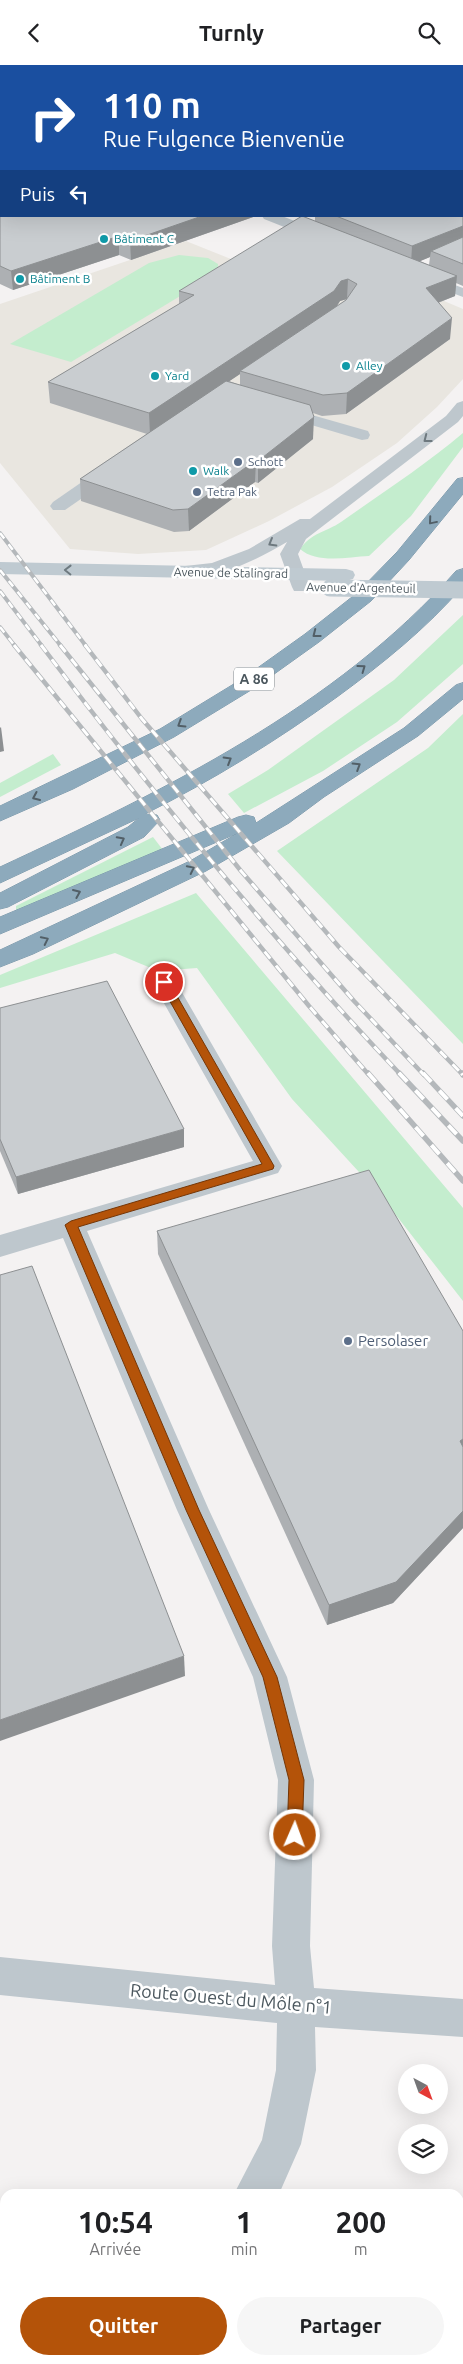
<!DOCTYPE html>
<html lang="fr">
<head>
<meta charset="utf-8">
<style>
  body { margin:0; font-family:Ubuntu,sans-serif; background:#f6f6f6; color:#202124; height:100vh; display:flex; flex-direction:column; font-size:19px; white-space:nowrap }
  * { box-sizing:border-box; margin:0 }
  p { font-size:16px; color:#757577 }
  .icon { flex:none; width:28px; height:28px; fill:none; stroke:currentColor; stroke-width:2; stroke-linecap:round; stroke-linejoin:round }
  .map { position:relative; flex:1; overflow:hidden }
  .side { position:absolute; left:0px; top:2124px; width:464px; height:176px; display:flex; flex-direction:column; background:#fff; border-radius:15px 15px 0 0; box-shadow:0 5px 20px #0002 }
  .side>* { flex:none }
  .banner { position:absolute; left:0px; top:0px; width:464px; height:152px; box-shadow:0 5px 20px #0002; background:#1a4fa0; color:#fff; overflow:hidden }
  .needle { width:32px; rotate:139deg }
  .fabs { position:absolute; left:398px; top:1999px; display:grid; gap:10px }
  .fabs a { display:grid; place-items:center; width:50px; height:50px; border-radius:50%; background:#fff; box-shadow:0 5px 20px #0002; font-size:25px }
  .pin { position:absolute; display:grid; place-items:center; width:42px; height:42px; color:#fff; margin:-21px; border:2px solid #fff; border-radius:50%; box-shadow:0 1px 5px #0007 }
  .me { position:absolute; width:55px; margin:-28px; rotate:2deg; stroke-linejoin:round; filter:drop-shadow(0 0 4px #0008) }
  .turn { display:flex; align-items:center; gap:18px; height:105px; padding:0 20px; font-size:22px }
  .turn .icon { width:65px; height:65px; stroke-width:2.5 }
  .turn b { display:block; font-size:35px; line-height:42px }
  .then { display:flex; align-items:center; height:48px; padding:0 20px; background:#0003; gap:10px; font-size:19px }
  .eta { display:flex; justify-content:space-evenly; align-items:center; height:85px; text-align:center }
  .eta b { font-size:30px; font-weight:700; line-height:35px }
  .button { display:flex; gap:10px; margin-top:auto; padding:10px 20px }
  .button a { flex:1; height:58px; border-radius:30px; background:#b45309; color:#fff; font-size:20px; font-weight:700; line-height:58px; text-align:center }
  .button a+a { background:#f6f6f6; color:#202124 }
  header { display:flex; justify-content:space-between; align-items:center; height:65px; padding:0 20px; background:#fff; font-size:22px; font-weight:700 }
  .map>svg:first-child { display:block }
  .commercial { fill:#e9e6e0 }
  .green { fill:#c4edce }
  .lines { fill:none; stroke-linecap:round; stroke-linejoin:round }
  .motorway-casing { stroke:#7996a8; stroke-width:1 }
  .pedestrian { fill:#bec7cd; fill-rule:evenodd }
  .minor { fill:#bec7cd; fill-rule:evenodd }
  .tertiary { fill:#bec7cd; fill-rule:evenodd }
  .secondary { fill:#bfcad1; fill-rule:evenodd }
  .motorway { fill:#8daabc; fill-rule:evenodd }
  .rail-far2-casing { stroke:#b4b8bb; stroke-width:4 }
  .rail-far1-casing { stroke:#b4b8bb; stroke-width:4.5 }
  .rail-casing { stroke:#b4b8bb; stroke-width:5.5 }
  .rail-far2 { stroke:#fff; stroke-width:2.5; stroke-dasharray:7; stroke-linecap:butt }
  .rail-far1 { stroke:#fff; stroke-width:3; stroke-dasharray:9; stroke-linecap:butt }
  .rail { stroke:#fff; stroke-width:4; stroke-dasharray:12; stroke-linecap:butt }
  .secondary-bridge { stroke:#bfcad1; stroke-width:17 }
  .wall { fill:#adb0b3; fill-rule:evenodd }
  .shaded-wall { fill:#8d9092 }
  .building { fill:#c9cdd0; stroke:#8d9092 }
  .oneway { stroke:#6e797f }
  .oneway2 { stroke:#525f67 }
  .oneway3 { stroke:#6e7a80 }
  .route { fill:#b45309; stroke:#753606 }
  .culture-dot { fill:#0f9aa8; stroke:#fff; stroke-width:2 }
  .service-dot { fill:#5c6f8a; stroke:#fff; stroke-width:2 }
  .labels { text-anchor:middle; stroke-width:5; stroke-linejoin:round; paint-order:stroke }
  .far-culture-label { font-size:12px; fill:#0d838f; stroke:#fff; text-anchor:start }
  .far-service-label { font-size:12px; fill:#4e5e75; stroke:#fff; text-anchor:start }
  .far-street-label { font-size:12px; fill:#4b575e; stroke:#fff }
  .shield { fill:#fff; stroke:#81898e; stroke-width:1 }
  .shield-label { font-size:14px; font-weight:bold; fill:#4b575e }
  .service-label { font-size:15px; fill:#4e5e75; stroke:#fff; text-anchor:start }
  .near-street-label { font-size:18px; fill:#4b575e; stroke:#fff }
</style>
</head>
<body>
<header><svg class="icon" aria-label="back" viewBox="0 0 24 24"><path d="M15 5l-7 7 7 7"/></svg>Turnly<svg class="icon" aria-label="search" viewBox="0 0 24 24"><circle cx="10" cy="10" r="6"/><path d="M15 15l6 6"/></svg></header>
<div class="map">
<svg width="463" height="2299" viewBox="0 0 463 2299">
  <rect width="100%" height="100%" fill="#f4f2f2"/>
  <path class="commercial" d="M186,176L323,231L397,216L463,244V314L437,342L397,378L332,422L269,456L206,485L138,489L70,484L0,398V239Z"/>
  <g class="green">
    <path d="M179,190L208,193L218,199V204L215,210L71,297L10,279L149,198Z"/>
    <path d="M463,368V382L411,451L369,491C347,492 317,499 300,484C311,468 326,467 341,457C382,428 424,401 463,368Z"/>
    <path d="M463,550V599L397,657L323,706L244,748L228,729L268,705L394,615Z"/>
    <path d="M463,649V979L277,786L428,683Z"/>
    <path d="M53,689L61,700L0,732V718Z"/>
    <path d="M153,772L163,785L16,847V841Z"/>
    <path d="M196,828L463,1143V1236L381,1131L292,1034L197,903L158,906L115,888L0,923V910Z"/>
  </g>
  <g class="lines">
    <defs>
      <g id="motorway">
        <path d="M463,413V429L409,495L371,536L319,577L256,622L174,672L73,724L0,756V741L160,664L242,614L305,569L357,528L397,487L457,414Z"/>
        <path d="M463,504V521C426,564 382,599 337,632C276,676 213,715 145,749L157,750L160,755L144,772L8,842L0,844V828L128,762L139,753L0,818V802C163,726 335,643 456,506Z"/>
        <path d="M463,618V634L418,671L324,732L289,758L206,806L33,889L0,902V885L190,796L238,768L0,869V852L238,752L246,750L254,752L256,758L404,663L456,620Z"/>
      </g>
    </defs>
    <use href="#motorway" class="motorway-casing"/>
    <g class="pedestrian">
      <path d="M277,340L368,366L370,370L368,374L362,375L271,348L269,345L271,342Z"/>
      <path d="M111,400L117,401L120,405L117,409L65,445H53L50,441L53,437L105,401Z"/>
    </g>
    <g class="minor">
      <path d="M262,151H282L327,169L329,172L322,176L317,175L264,154Z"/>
      <path d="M420,207L463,223V232L415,214L413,211Z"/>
      <path d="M164,909L173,911L176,917L282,1101L278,1108L87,1166L209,1445L287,1612L314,1715L310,1881L314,1923L463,1934V1972L315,1962L316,2005L301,2079L279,2129H234L262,2075L276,2005L277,1958L0,1930V1892L275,1920L272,1881L278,1715L253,1612L177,1445L63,1173L0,1192V1170L253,1096L152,917L155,911Z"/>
      <path d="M51,2295H98L96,2299H49Z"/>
    </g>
    <path class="tertiary" d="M463,336V351L458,357L306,474L298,489L310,522L308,526H294L292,522L280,489L287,477C258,494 211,519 176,510L174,506L176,502L212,498L249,484L300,454H310L446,351L457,338Z"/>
    <path class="secondary" d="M0,497L346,504L353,506L355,510L353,514L346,516L0,509Z"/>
    <use href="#motorway" class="motorway"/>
    <defs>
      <g id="rail-far2">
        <path d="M0,468L86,581"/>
        <path d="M0,505L61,581"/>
        <path d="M0,526L42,581"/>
        <path d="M0,562L15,581"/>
      </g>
      <g id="rail-far1">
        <path d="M14,580L309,941L369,1010"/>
        <path d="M41,580C153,729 272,874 401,1010"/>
        <path d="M60,580L241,806L354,936L424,1010"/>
        <path d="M85,580L142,654L339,882L463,1010"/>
      </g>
      <g id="rail">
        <path d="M368,1008L463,1116"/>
        <path d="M399,1008L463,1076"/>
        <path d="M423,1008L463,1051"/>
        <path d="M462,1008L463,1010"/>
      </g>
    </defs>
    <use href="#rail-far2" class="rail-far2-casing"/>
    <use href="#rail-far1" class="rail-far1-casing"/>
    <use href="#rail" class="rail-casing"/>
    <use href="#rail-far2" class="rail-far2"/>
    <use href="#rail-far1" class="rail-far1"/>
    <use href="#rail" class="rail"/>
    <path class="secondary-bridge" d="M330,523L463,525"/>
  </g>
  <g class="wall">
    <path d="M0,0H463V221L456,218L455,231L438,238L450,274L346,349L322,351L313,348V374L258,418L255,417L189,466L174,467L81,436L80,414L147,369L50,338L48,317L179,239V226L315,156V151H462V1L1,151H256L131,195L119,190L13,225L0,219ZM430,192L429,200L420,196ZM347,234L346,235L336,242L340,236ZM240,309V320L229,316Z"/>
    <path d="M0,943L184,1082L18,1129L0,1086Z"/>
    <path d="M157,1166L463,1266V1463L393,1538L327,1560L158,1189Z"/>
  </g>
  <g class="shaded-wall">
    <path d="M202,151H256L131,195L130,176Z"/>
    <path d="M463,161V172L431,186L430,192L411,200L412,181Z"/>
    <path d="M119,171V190L13,225L11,206Z"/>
    <path d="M457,211L455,231L424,243L426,223Z"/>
    <path d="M348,214L347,234L340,236L333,247L240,306V309L150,370L149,348L341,216Z"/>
    <path d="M452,253L450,274L346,349L347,328Z"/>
    <path d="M314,352L313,374L258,418V396Z"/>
    <path d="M256,395L255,417L189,466L188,444Z"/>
    <path d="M1,662L4,686L0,687V663Z"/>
    <path d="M184,1064V1082L18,1129L16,1112Z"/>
    <path d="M463,1374V1395L460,1376Z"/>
    <path d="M463,1446V1463L393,1538L327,1560L329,1540Z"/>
    <path d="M184,1591L185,1611L0,1676V1655Z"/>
  </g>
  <g class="building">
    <path d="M0,0H463V16L462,1H1V24L0,23Z"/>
    <path d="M462,20L463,23L462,43Z"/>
    <path d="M1,25V151H202L130,176L119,171L11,206L0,201V31Z"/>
    <path d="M462,48L463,161L412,181L336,151H462Z"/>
    <path d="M302,151L457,211L426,223L452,253L347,328L323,330L240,306L346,235L357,219L348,214L341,216L334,226L149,348L48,317L194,230L179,226Z"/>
    <path d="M463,172V199L431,186Z"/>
    <path d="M226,316L310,340L314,352L258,396L256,395L188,444L173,445L80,414Z"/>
    <path d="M107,916L184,1064L16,1112L0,1074V943Z"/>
    <path d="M369,1105L463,1266V1374L460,1376L463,1382V1446L396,1517L329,1540L157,1166Z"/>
    <path d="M32,1201L184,1591L0,1655V1210Z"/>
  </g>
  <defs><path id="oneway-chevron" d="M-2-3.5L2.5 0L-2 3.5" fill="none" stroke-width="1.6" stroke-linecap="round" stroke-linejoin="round" transform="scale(1.25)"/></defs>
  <g class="oneway">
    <use href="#oneway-chevron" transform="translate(427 374) rotate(142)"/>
    <use href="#oneway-chevron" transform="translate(272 478) rotate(150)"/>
  </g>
  <g class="oneway2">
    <use href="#oneway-chevron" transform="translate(432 456) rotate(130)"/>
    <use href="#oneway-chevron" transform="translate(316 569) rotate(142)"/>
    <use href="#oneway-chevron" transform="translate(362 603) rotate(-36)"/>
    <use href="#oneway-chevron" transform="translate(181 659) rotate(148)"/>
    <use href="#oneway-chevron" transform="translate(228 695) rotate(-31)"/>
    <use href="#oneway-chevron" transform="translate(357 701) rotate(-32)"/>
    <use href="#oneway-chevron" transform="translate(36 732) rotate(156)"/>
    <use href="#oneway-chevron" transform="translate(121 775) rotate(-28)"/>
    <use href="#oneway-chevron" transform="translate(191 804) rotate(-26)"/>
    <use href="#oneway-chevron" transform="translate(77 828) rotate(-23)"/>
    <use href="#oneway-chevron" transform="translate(45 875) rotate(-26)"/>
  </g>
  <use class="oneway3" href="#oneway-chevron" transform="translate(68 505) rotate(-179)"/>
  <path class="route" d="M164,913L169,917L274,1101L273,1104L78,1162L199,1445L277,1612L304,1715L302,1770L300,1776L295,1778L290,1776L287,1770L289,1715L263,1612L186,1445L65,1160L71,1156L262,1099L159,917Z"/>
  <g class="culture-dot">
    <circle cx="104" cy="174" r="5"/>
    <circle cx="20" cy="214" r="5"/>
    <circle cx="346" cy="301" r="5"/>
    <circle cx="155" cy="311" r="5"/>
    <circle cx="193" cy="406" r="5"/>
  </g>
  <g class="service-dot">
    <circle cx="238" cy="397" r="5"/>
    <circle cx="197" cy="427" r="5"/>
    <circle cx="348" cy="1276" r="5"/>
  </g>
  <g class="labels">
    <g class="far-culture-label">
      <text x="114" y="178">Bâtiment C</text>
      <text x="30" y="218">Bâtiment B</text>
      <text x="356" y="305">Alley</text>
      <text x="165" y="315">Yard</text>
      <text x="203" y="410">Walk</text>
    </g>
    <g class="far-service-label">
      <text x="248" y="401">Schott</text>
      <text x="207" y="431">Tetra Pak</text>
    </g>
    <g class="far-street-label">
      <text transform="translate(231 508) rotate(1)" y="4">Avenue de Stalingrad</text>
      <text transform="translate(361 523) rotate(1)" y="4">Avenue d'Argenteuil</text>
    </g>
    <rect class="shield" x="234" y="602.5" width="40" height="23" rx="4"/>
    <g class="shield-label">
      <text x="254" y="619">A 86</text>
    </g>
    <g class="service-label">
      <text x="358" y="1281">Persolaser</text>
    </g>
    <g class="near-street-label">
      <text transform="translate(231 1934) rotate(5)" y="6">Route Ouest du Môle n°1</text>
    </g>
  </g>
</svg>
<div class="fabs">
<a><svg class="needle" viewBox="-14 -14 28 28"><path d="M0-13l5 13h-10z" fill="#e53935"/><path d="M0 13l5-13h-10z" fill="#757577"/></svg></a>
<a><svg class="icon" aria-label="layers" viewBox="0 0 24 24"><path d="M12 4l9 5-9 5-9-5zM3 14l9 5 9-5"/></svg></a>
</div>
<div class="pin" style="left:164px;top:917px;background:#d93025"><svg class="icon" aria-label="arrive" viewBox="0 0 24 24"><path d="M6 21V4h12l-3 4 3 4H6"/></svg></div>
<svg class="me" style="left:295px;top:1770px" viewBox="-20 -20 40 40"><circle r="17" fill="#b45309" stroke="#fff" stroke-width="3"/><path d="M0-11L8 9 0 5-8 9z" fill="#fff"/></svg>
<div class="banner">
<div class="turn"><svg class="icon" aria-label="right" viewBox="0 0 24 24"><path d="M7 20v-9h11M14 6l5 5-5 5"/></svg><div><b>110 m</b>Rue Fulgence Bienvenüe</div></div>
<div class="then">Puis<svg class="icon" aria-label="left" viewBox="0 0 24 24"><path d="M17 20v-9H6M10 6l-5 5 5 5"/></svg></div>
</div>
<section class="side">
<div class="eta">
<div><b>10:54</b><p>Arrivée</p></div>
<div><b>1</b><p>min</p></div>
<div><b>200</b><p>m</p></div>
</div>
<div class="button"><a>Quitter</a><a>Partager</a></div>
</section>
</div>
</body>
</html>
